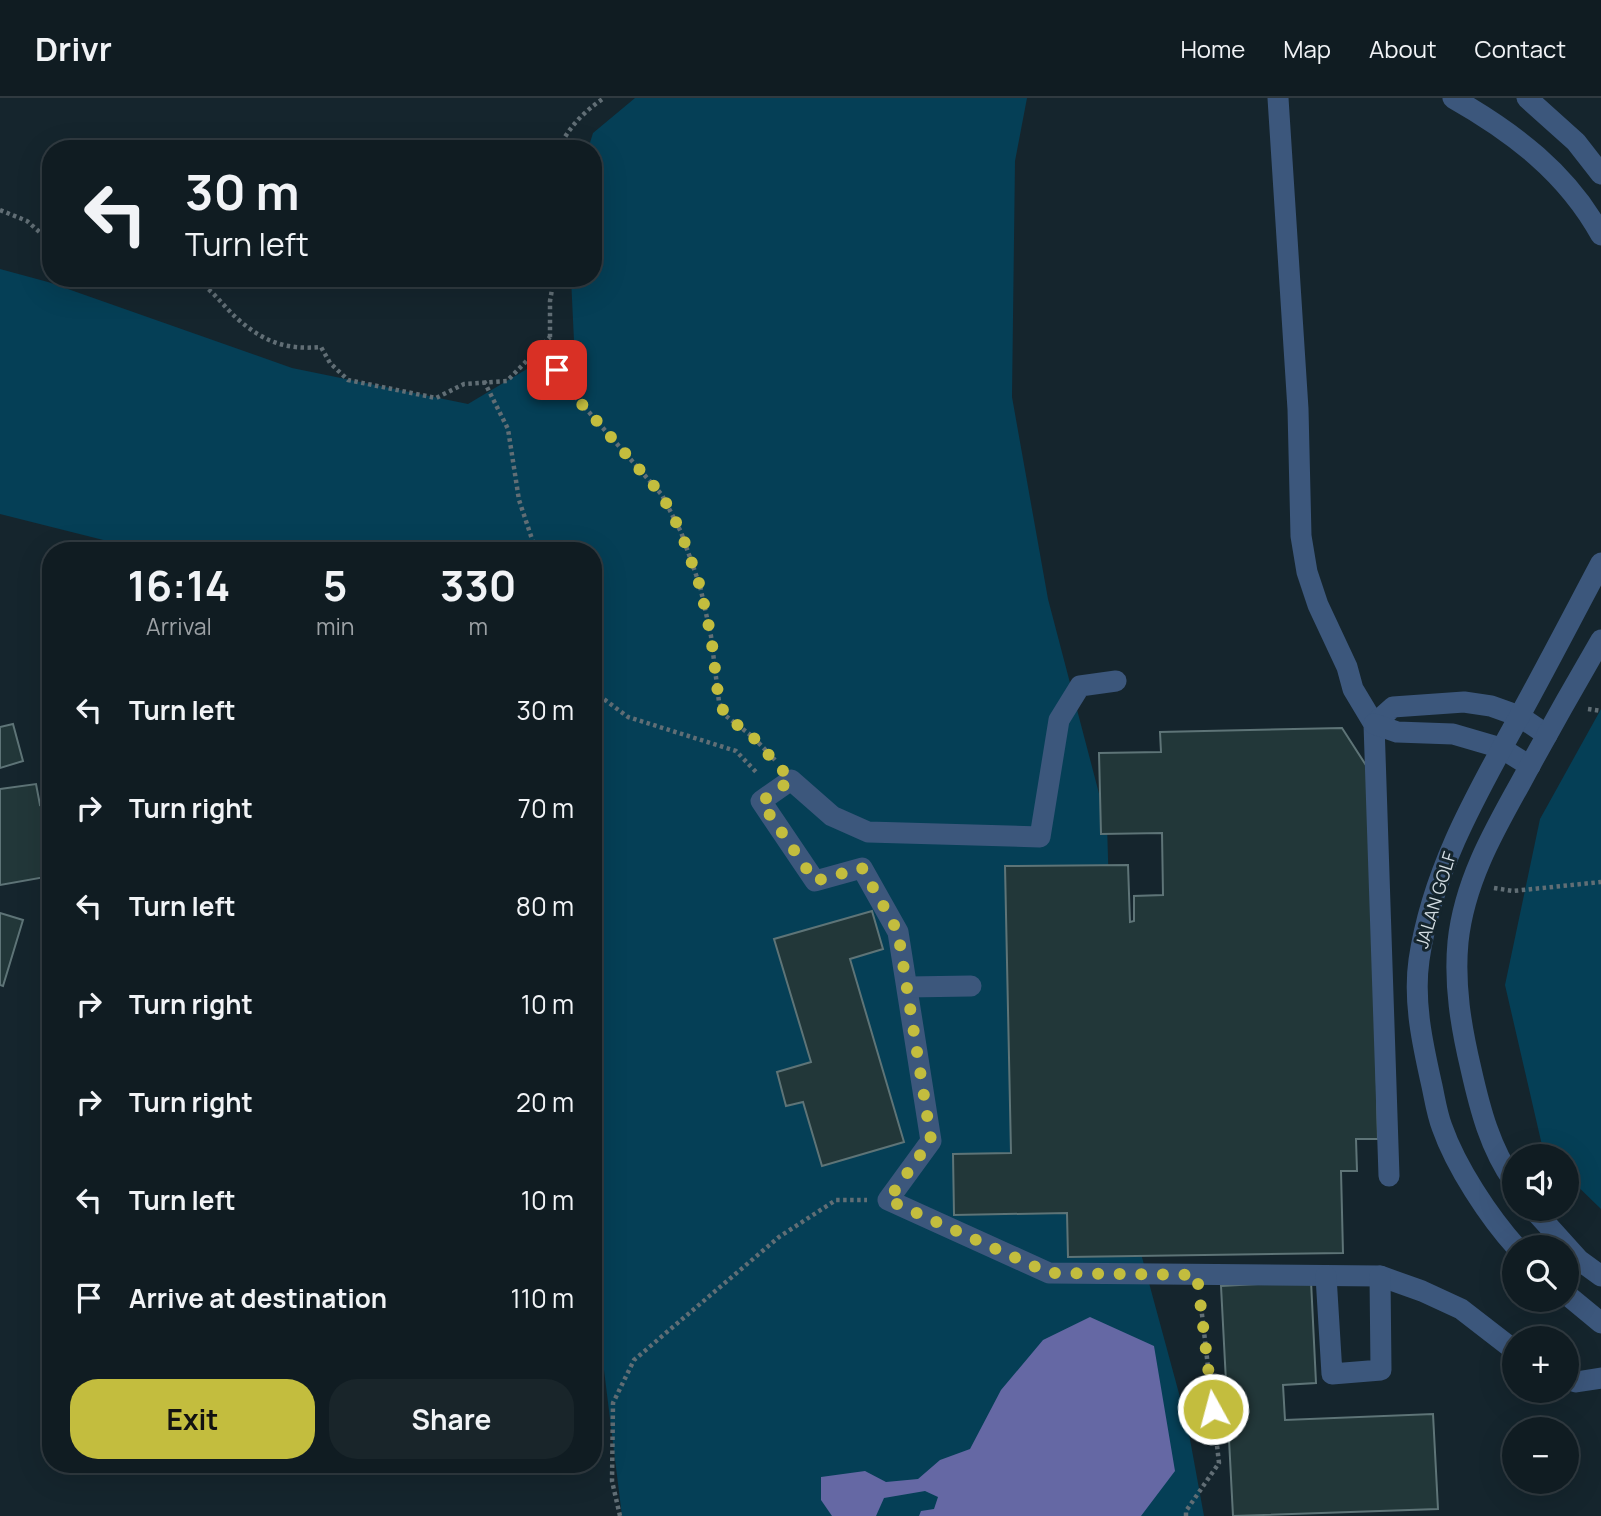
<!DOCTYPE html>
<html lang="en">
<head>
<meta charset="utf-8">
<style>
  body { margin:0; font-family:Manrope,sans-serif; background:#19252a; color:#f1f3f6; height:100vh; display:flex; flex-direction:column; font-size:26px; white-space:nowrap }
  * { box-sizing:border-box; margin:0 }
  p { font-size:23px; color:#9ca1a5 }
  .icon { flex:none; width:38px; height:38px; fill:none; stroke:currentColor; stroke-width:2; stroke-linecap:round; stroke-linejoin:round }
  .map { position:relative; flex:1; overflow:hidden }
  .sheet { position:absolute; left:42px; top:444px; width:560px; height:931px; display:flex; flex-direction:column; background:#101c22; border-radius:28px; box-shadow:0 7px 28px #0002,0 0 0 2px #303a40 }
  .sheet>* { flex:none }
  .guide { position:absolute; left:42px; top:42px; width:560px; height:147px; border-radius:28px; box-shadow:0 7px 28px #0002,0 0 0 2px #303a40; background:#101c22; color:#f1f3f6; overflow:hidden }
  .controls { position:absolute; left:1502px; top:1046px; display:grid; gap:14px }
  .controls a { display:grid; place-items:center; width:77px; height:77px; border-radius:50%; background:#101c22; box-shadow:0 7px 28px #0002,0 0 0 2px #303a40; font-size:35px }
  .pin { position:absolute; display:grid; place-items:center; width:60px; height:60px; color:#fff; margin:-30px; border-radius:14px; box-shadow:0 4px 10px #0006 }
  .me { position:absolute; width:77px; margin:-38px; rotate:353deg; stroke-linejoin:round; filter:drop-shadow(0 0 5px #0008) }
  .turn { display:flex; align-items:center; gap:24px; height:147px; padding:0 28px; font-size:32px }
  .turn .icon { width:91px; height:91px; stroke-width:2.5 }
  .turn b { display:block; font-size:49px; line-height:60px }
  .eta { display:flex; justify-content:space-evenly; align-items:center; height:119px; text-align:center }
  .eta b { font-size:42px; font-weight:700; line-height:49px }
  .action { display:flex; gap:14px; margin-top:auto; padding:14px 28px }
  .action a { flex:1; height:80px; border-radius:28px; background:#c3bd3e; color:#111; font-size:28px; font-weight:700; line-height:80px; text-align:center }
  .action a+a { background:#19252a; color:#f1f3f6 }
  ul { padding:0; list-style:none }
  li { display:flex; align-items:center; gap:21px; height:98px; padding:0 28px }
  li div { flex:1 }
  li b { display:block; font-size:26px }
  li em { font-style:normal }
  header { display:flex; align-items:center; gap:42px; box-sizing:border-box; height:98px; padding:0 35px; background:#101c22; border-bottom:2px solid #303a40 }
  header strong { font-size:33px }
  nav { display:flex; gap:38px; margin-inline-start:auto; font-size:24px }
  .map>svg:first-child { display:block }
  .green { fill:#053f56 }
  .water { fill:#6568a4 }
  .building { fill:#223739; stroke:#5e7477; stroke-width:2 }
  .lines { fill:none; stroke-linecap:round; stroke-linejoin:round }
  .path { stroke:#616e75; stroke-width:4.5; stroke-dasharray:3.5 3.5; stroke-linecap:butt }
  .minor { stroke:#3c577c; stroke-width:21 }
  .route { stroke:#c3bd3e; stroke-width:12; stroke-dasharray:0 21.6 }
  .labels { text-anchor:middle; stroke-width:6; stroke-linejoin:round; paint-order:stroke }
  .street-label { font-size:18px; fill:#d2dce2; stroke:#15252d }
</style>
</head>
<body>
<header>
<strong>Drivr</strong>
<nav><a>Home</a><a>Map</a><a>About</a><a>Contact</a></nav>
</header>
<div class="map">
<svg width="1601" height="1418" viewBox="0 0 1601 1418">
  <rect width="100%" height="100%" fill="#15252d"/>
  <g class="green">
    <path d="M635,0H1027L1015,63L1012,299L1048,501L1107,726L1117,1067L1187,1325L1204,1418H622L595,1199L593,1197V453H147L0,416V171L48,184L292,270L468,306L574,243L571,180H593V51H588L593,35Z"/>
    <path d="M1601,611V1111L1566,1077V1059H1547L1544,1056L1505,887L1540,721Z"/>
  </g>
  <path class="water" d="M1090,1219L1154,1248L1175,1373L1141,1418H919L921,1413L934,1411L938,1399L925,1393L884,1400L876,1418H832L821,1402V1379L865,1373L886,1384L918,1381L940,1362L970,1351L1001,1292L1043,1242Z"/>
  <g class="building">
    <path d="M13,626L23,663L0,670V629Z"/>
    <path d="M1342,630L1371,675L1378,1041H1356L1357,1073H1341L1343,1155L1068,1159L1067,1115L954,1117L953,1056L1011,1055L1005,768L1128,767L1130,824L1134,823V798L1163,797L1162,735L1101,736L1099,655L1161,654L1160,634Z"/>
    <path d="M36,686L40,707L51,705V778L0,787V691Z"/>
    <path d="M872,813L883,851L850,861L904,1044L822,1068L803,1004L786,1008L777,974L811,964L774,841Z"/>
    <path d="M0,815L23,822L3,888L0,887Z"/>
    <path d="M1311,1183L1316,1285L1283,1287L1285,1322L1433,1316L1438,1411L1233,1418L1221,1188Z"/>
  </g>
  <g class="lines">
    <g class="path">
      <path d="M559,51C568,29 585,13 604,0"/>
      <path d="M0,112L27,123L51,144"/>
      <path d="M191,180C212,189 223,209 240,223C266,245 288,252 321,249L330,265L348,282L436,300L464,286L507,283L550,239"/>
      <path d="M554,180L550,203V257L565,287L662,397L681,434L700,488L711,538L719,604L726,618L753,639L775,662"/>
      <path d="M484,283L508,331L519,402L536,453"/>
      <path d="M593,593L628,619L736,653L758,676"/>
      <path d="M1588,611L1601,613"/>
      <path d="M1494,790L1513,793L1601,784"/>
      <path d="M620,1418L612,1383L613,1305L634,1262L779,1139L836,1102H867"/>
      <path d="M1186,1418V1413L1219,1365L1200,1199"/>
    </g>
    <g class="minor">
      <path d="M1278,0L1298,311L1301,438L1307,474L1318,507L1347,569L1353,591L1374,626L1389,1078"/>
      <path d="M1453,0C1513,34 1567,75 1601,137"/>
      <path d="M1527,0L1576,44L1601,76"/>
      <path d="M1116,583L1080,588L1059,622L1040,739L868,734L832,718L791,682L761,703L815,783L862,770L898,834L931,1043L888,1102L1049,1175L1380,1178L1422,1193L1461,1211L1514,1252"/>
      <path d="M1374,626L1393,609L1464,604L1491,608L1519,618L1547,637"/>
      <path d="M1374,626L1397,634L1453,636L1501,650L1530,668"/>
      <path d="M908,889L971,888"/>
      <path d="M1514,1084C1490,1050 1480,1011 1471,971C1461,929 1454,887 1458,844C1464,786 1492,736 1520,686C1546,638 1573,590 1601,542"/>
      <path d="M1533,1111L1579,1162L1601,1178"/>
      <path d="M1517,1150C1489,1119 1456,1069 1442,1029C1437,1016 1435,1002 1432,988C1423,948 1413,904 1419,862C1432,773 1476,697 1519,619C1547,568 1574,516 1601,465"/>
      <path d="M1326,1178L1332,1276L1381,1272L1380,1178"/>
      <path d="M1566,1196L1601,1225"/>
      <path d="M1566,1280L1576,1284L1601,1280"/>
    </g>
  </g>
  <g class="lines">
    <path class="route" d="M557,272L565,287L662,397L681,434L700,488L711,538L719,604L726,618L753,639L791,682L761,704L815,783L862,770L898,834L931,1042L888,1102L1049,1175L1197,1177L1213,1311"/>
  </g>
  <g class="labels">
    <g class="street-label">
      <text transform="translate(1436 802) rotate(-73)" y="6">JALAN GOLF</text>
    </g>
  </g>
</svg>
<div class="controls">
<a><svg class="icon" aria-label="sound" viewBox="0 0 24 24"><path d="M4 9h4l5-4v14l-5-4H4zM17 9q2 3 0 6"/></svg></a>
<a><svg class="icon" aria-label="search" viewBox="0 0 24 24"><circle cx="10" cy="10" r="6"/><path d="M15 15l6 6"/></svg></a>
<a>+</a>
<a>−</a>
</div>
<div class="pin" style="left:557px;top:272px;background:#d93025"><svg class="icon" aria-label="arrive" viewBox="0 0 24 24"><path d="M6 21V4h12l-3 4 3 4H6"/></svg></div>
<svg class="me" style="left:1213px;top:1311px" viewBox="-20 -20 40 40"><circle r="17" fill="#c3bd3e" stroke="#fff" stroke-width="3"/><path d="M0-11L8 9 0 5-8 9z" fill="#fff"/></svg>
<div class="guide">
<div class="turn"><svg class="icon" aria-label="left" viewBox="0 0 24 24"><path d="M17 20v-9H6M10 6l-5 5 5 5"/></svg><div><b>30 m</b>Turn left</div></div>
</div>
<section class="sheet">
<div class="eta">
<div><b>16:14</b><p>Arrival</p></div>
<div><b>5</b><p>min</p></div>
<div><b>330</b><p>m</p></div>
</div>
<ul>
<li><svg class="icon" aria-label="left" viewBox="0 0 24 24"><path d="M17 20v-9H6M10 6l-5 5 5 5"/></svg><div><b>Turn left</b></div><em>30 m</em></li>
<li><svg class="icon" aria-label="right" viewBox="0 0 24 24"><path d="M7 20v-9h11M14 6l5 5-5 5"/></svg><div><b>Turn right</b></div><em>70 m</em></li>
<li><svg class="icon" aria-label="left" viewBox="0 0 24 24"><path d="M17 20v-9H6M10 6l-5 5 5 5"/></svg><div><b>Turn left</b></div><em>80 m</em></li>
<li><svg class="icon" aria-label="right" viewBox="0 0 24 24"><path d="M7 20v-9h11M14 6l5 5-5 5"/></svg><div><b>Turn right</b></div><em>10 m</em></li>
<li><svg class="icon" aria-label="right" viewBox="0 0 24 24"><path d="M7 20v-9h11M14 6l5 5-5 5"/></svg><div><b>Turn right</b></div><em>20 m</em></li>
<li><svg class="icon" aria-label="left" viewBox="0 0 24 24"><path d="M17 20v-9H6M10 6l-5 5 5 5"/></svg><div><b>Turn left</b></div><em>10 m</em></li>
<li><svg class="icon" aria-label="arrive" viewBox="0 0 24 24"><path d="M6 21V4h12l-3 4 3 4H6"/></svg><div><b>Arrive at destination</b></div><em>110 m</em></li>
</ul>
<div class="action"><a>Exit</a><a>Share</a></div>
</section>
</div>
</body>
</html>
